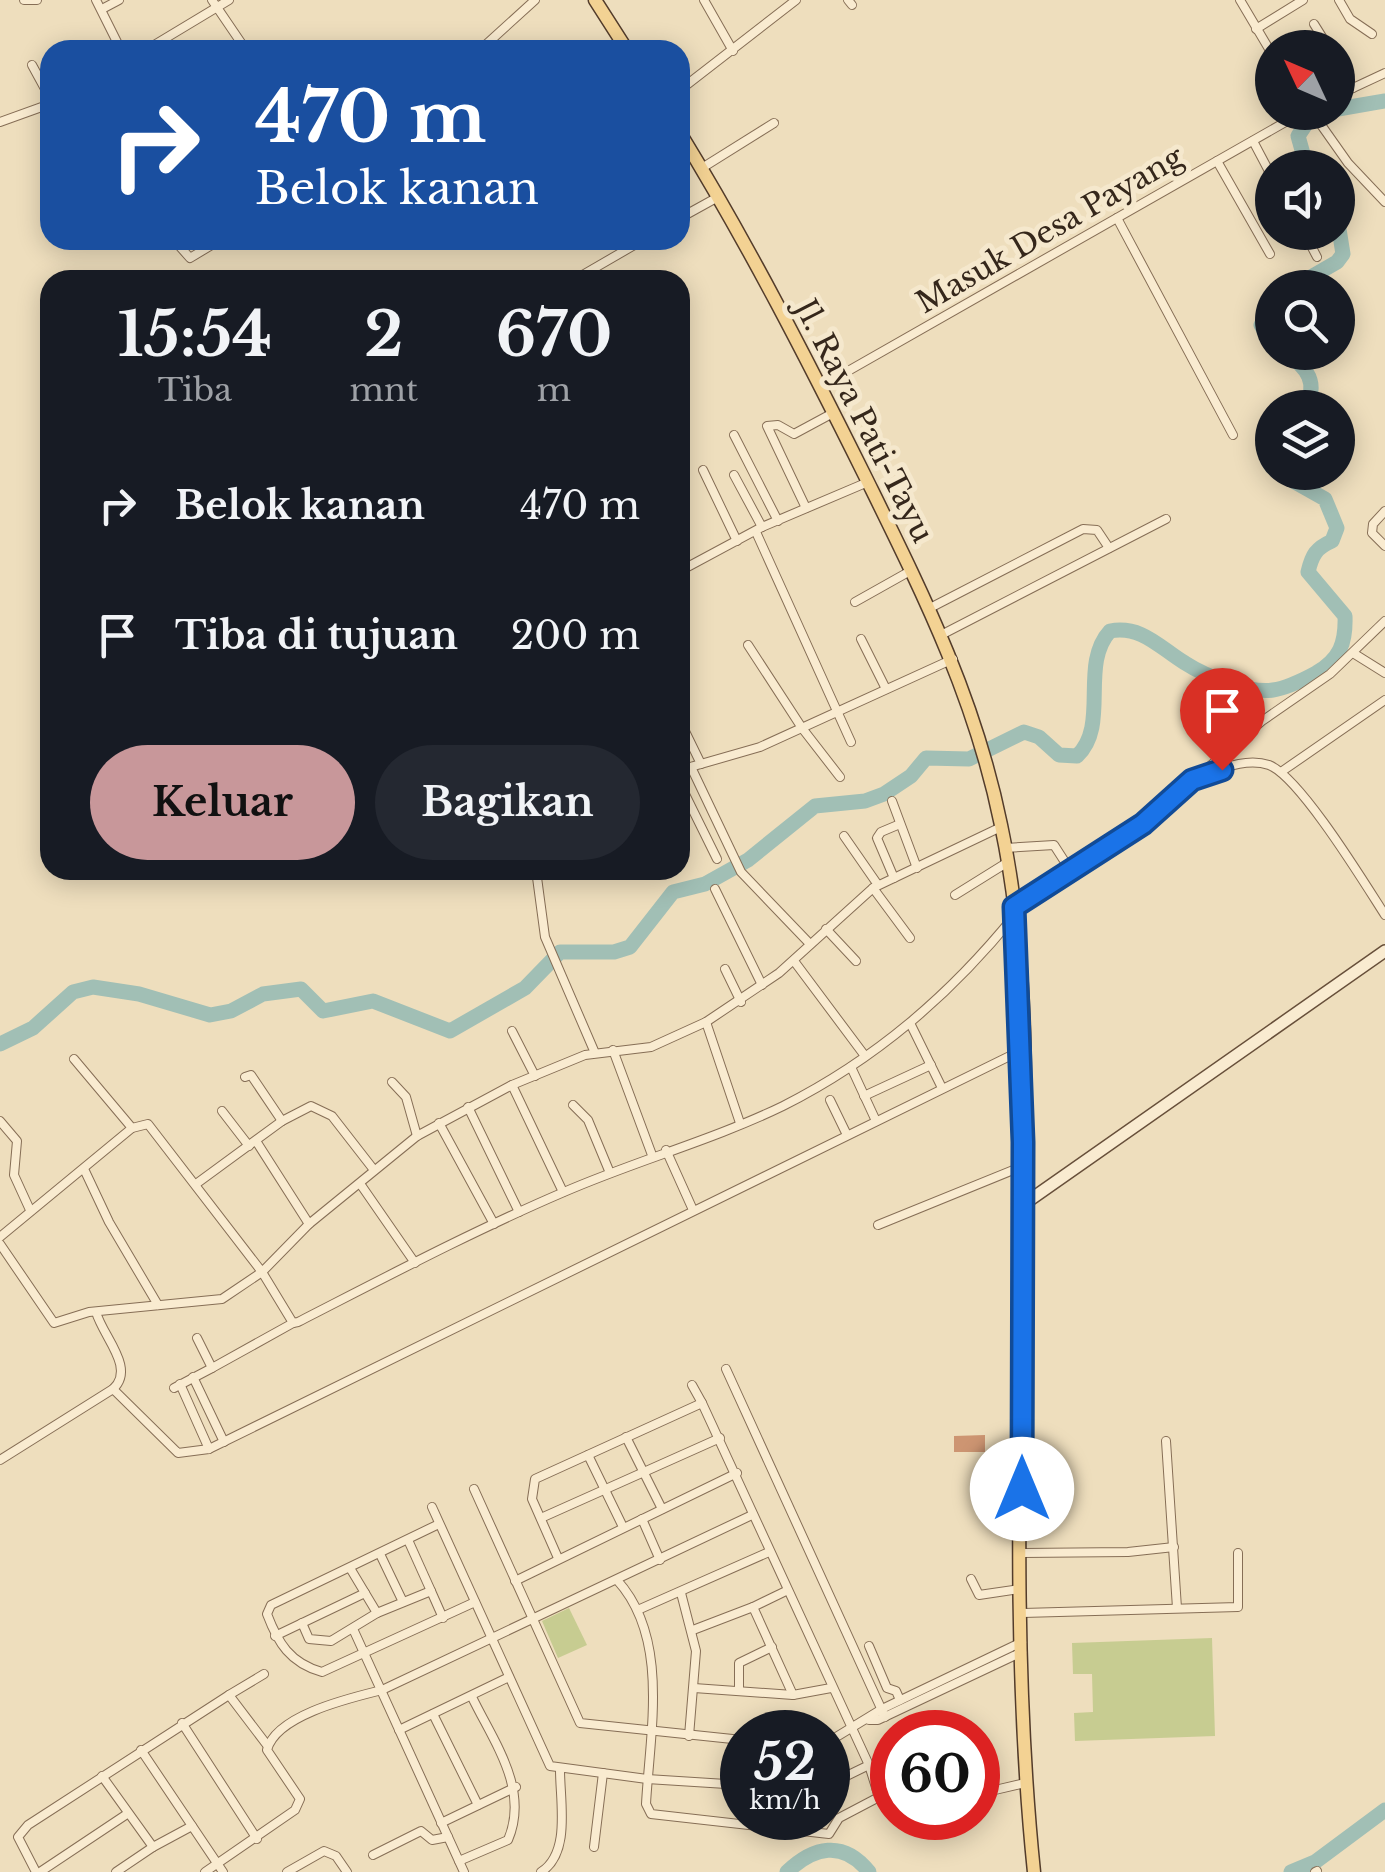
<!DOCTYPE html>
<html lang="id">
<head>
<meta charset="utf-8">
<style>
  body { margin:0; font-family:"Libre Baskerville",serif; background:#242831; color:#f1f3f6; height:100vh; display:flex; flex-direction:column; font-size:38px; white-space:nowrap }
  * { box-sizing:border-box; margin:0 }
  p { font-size:32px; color:#9ea1a6 }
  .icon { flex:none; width:55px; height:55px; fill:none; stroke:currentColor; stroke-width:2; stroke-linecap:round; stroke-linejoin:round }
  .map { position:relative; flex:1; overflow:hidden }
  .details { position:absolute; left:40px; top:270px; width:650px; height:610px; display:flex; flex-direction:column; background:#171b24; border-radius:30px; box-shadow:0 5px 25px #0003 }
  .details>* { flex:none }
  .top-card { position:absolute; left:40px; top:40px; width:650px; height:210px; border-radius:30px; box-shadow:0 5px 25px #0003; background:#1a4fa0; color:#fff; overflow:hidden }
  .needle { width:65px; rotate:314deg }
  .buttons { position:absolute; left:1255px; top:30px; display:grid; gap:20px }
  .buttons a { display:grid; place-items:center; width:100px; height:100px; border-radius:50%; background:#171b24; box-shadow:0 5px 25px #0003; font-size:50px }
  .speed { position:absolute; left:720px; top:1710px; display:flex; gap:20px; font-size:50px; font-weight:700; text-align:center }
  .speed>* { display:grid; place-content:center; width:130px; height:130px; border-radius:50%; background:#171b24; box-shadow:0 5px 25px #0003; line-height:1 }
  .speed small { font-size:25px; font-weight:400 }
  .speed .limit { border:15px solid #d22; background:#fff; color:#111 }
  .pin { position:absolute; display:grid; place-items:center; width:85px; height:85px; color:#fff; margin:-102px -42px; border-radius:50% 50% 50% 0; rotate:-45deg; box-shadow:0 0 10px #0007 }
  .pin .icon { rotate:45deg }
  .me { position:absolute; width:110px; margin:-55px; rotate:0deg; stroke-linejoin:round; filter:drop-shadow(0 0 8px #0008) }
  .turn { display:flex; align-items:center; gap:35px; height:210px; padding:0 50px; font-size:45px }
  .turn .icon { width:130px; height:130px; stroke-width:2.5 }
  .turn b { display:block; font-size:70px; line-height:85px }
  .eta { display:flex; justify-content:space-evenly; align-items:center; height:170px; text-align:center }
  .eta b { font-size:60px; font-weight:700; line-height:70px }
  .button { display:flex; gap:20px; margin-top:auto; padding:20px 50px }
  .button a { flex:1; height:115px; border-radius:60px; background:#c8979a; color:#111; font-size:40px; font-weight:700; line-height:115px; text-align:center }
  .button a+a { background:#242831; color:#f1f3f6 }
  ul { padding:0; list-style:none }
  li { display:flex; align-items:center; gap:30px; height:130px; padding:0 50px }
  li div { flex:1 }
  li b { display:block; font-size:38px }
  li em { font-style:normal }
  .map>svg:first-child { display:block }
  .green { fill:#c7cc91 }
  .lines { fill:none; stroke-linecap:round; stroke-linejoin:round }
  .river { stroke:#a1bfb5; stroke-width:15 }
  .building { fill:#cd9572 }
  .street-casing { stroke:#866e56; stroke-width:10 }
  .secondary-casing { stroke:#674f3a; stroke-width:14 }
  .primary-casing { stroke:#533c2b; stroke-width:15 }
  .street { stroke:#f9ebd0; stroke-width:8 }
  .secondary { stroke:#f9ebd0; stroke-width:11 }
  .primary { stroke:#f3d293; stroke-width:12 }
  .route-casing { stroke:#114b97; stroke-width:25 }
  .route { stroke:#1a73e8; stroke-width:18 }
  .labels { text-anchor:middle; stroke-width:10; stroke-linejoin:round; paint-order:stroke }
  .street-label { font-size:30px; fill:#35271b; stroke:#f5e8cd }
</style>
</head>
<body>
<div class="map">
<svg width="1385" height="1872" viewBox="0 0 1385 1872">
  <rect width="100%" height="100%" fill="#eedebd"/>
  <g class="green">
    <path d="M569,1608L587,1645L558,1658L542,1621Z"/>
    <path d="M1212,1638L1215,1736L1075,1741L1074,1713L1093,1712L1092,1674H1073L1072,1643Z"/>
  </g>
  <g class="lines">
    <g class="river">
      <path d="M1338,109L1385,101"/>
      <path d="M1307,168L1298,136L1308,121L1328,112"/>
      <path d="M1292,288L1337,262L1343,254L1338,223"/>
      <path d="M1272,305L1261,325L1272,345"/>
      <path d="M1285,352C1307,367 1320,384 1304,408"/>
      <path d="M1272,440L1268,461L1272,467"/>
      <path d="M0,1044L33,1028L73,992L93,987L139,994L210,1015L231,1011L263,994L301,989L323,1011L373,1001L450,1031L525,988L560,952H614L630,947L673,892L705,884L748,860L815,806L865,801L884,794L911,776L926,758L969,759L1024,732L1039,737L1059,755L1077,756C1110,725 1079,665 1110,631C1142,625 1160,648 1185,663C1205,676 1250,694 1273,690C1287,688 1303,680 1316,673C1340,659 1346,643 1345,616L1308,572C1312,555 1316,548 1332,541L1337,528L1325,499L1277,472"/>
      <path d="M787,1872C813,1847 843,1839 869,1872"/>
      <path d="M1291,1872L1315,1862L1385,1810"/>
    </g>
  </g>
  <path class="building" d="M985,1435V1452H954V1436Z"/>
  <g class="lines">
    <defs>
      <g id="street">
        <path d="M24,0H37"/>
        <path d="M96,0L121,50"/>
        <path d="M212,0L246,50"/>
        <path d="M704,0L733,51"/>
        <path d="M848,0L852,5"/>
        <path d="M1240,0L1272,54"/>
        <path d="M1339,0L1350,19L1372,34"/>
        <path d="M102,9L119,0"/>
        <path d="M1314,24L1329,48"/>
        <path d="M1256,29L1303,0"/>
        <path d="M146,50L229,0"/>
        <path d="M480,50L535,0"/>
        <path d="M1338,62L1353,88"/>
        <path d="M32,65L50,98"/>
        <path d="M680,90L796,0"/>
        <path d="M1338,95L1385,73"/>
        <path d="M1312,112L1348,163L1385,202"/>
        <path d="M0,122L50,104"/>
        <path d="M1253,141L1272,177"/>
        <path d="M1217,161L1270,254"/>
        <path d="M702,168L774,123"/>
        <path d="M680,218L718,197"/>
        <path d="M1117,218L1233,435"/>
        <path d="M1304,232L1317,257"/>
        <path d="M128,240H140"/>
        <path d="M174,240L190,258L220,240"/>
        <path d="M574,280L643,240"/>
        <path d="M820,387L1303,112"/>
        <path d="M734,435L778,521"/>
        <path d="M703,470L737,541"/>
        <path d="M734,475L762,527"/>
        <path d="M806,508L767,426L778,425L794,434L833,413"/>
        <path d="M1385,511L1373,524L1372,533L1385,546"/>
        <path d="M756,532L851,742"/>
        <path d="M680,571L762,527L868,482"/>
        <path d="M855,602L912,570"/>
        <path d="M930,608L1083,529L1097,530L1109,548"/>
        <path d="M943,634L1166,519"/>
        <path d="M861,639L886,689"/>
        <path d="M748,645L802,728L840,777"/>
        <path d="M1353,653L1385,673"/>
        <path d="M680,721L701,764"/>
        <path d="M691,767L741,872L810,944"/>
        <path d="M680,770L760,747L953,659"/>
        <path d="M1281,772L1385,700"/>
        <path d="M1200,777C1222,769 1246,757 1269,765C1300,777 1365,884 1385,915"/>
        <path d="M680,784L717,859"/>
        <path d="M892,801L917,868"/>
        <path d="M844,836L878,885"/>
        <path d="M1005,848L1054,845L1072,873"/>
        <path d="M536,870L545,937L595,1053"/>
        <path d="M894,878L877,838L881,832L900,824"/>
        <path d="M873,888L910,938"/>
        <path d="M715,889L762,985"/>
        <path d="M955,895L1008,862"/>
        <path d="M1014,907L1143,824L1262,721L1330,674L1385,621"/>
        <path d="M826,929L856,961"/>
        <path d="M794,961L865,1056"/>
        <path d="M725,969L741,1002"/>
        <path d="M706,1022L740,1123"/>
        <path d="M911,1025L942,1088"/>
        <path d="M512,1031L535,1076"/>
        <path d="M613,1050L652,1155"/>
        <path d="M74,1059L132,1128"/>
        <path d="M851,1067L876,1121"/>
        <path d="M245,1077L251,1075L282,1121"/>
        <path d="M392,1082L406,1097L417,1136"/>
        <path d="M512,1085L563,1192"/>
        <path d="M864,1096L931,1065"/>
        <path d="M830,1100L847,1135"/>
        <path d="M573,1105L588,1120L610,1173"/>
        <path d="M468,1107L519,1212"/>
        <path d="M222,1111L249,1146"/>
        <path d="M0,1121L17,1141L14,1175L30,1210"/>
        <path d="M439,1123L494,1224"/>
        <path d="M256,1141L309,1224"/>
        <path d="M666,1150L693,1210"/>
        <path d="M84,1169L109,1222L158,1305"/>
        <path d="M196,1184L282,1121L311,1106L332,1116L374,1170"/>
        <path d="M361,1185L415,1263"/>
        <path d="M878,1225L1023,1166"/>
        <path d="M0,1237L132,1128L148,1124L262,1272L309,1224L417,1136L512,1085L585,1055L651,1047L706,1022L779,973L873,888L1001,827"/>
        <path d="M0,1244L54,1323L89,1312L222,1299L262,1272L293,1323L298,1322C386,1277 473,1231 564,1192C635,1161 713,1140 783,1106C876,1059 950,995 1015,915"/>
        <path d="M96,1312C103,1337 136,1368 113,1389"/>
        <path d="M197,1338L212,1368L293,1323"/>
        <path d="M726,1369L885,1717"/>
        <path d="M193,1377L224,1442"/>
        <path d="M180,1384L209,1449"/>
        <path d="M692,1385L702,1403"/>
        <path d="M174,1388L212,1368"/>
        <path d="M626,1437L662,1509"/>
        <path d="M1166,1441L1177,1608"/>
        <path d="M588,1455L623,1527"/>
        <path d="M0,1460L113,1389L178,1453L209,1449L1022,1050"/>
        <path d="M474,1489L580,1723L742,1740"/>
        <path d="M432,1507L550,1766L647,1779L742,1785"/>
        <path d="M541,1518L720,1438"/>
        <path d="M642,1519L660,1560"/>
        <path d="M439,1524L271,1605L267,1614C278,1643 290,1663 322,1672L475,1602"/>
        <path d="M408,1540L431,1591"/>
        <path d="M1022,1553L1128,1552L1174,1547"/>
        <path d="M380,1554L403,1602"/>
        <path d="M558,1558L532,1499L535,1479L702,1403L869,1765L879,1797L839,1818L829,1834L651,1814L646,1804C650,1731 670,1638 617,1580"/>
        <path d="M350,1568L377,1613"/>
        <path d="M971,1579L979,1595L1020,1589"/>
        <path d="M515,1581L737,1473"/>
        <path d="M681,1593L696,1651L689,1736"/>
        <path d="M753,1607L786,1591"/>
        <path d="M640,1609L769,1552"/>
        <path d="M1023,1613L1238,1607V1553"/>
        <path d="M302,1623L309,1639L331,1641L377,1613L431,1591L443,1618"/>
        <path d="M693,1630L753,1607L793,1695L831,1688"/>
        <path d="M354,1631L464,1872"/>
        <path d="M275,1636L365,1593"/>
        <path d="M869,1646L887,1688L896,1691L900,1700"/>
        <path d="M694,1688L793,1695"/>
        <path d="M739,1691V1663L772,1647"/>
        <path d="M229,1695L264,1674"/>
        <path d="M433,1714L478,1805"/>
        <path d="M869,1720H878L1022,1652"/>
        <path d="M182,1723L257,1839"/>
        <path d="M399,1730L509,1677"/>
        <path d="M828,1742L882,1709L1022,1642"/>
        <path d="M141,1750L223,1872"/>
        <path d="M102,1776L153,1847L192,1826"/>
        <path d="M828,1785L869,1765"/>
        <path d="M978,1802L995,1790L1025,1783"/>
        <path d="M441,1823L516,1787"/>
        <path d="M594,1847L603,1773"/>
        <path d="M373,1855L421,1831L432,1840L448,1837"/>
        <path d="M459,1861L508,1840C530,1789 493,1741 472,1697"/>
        <path d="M36,1872L18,1837L28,1825L229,1695L267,1745"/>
        <path d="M40,1872L127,1814"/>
        <path d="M116,1872L153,1847"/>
        <path d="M205,1872L295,1810L300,1799L267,1750C276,1715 350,1698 382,1690L752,1515"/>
        <path d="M287,1872L324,1851L336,1856L347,1872"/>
        <path d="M541,1872C571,1853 560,1802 560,1770"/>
        <path d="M1315,1872L1317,1871"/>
      </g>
      <path id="secondary" d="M1024,1204L1385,951"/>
      <g id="primary">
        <path d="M595,0L627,50"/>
        <path d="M680,133C748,244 808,361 866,478C923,594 975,697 1001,825C1033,975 1025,1136 1022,1289C1019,1483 1014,1679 1034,1872"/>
      </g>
    </defs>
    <use href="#street" class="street-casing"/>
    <use href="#secondary" class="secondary-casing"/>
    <use href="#primary" class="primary-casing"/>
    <use href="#street" class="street"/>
    <use href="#secondary" class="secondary"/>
    <use href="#primary" class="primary"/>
  </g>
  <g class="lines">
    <defs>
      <path id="route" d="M1022,1489L1023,1142L1014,907L1143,824L1192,780L1222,770"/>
    </defs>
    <use href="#route" class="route-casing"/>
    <use href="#route" class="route"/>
  </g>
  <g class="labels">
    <g class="street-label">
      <text transform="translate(1050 230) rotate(-30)" y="10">Masuk Desa Payang</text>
      <text transform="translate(864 421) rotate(63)" y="10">Jl. Raya Pati-Tayu</text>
    </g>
  </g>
</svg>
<div class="buttons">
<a><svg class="needle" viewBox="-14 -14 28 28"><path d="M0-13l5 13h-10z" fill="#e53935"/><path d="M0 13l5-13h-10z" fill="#9ea1a6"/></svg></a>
<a><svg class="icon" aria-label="sound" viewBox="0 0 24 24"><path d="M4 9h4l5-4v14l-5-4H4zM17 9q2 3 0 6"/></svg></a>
<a><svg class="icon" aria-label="search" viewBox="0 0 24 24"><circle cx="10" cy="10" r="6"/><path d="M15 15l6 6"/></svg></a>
<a><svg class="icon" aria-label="layers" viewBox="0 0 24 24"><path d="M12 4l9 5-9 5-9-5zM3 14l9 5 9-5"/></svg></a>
</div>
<div class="speed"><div>52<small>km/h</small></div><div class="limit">60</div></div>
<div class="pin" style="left:1222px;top:770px;background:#d93025"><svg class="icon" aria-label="arrive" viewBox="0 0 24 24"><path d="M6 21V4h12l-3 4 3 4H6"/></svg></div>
<svg class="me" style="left:1022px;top:1489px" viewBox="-20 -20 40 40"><circle r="19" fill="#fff"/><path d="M0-13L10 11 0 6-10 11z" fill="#1a73e8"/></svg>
<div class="top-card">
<div class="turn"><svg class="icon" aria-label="right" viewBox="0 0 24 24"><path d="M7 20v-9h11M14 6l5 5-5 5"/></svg><div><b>470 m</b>Belok kanan</div></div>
</div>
<section class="details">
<div class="eta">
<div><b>15:54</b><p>Tiba</p></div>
<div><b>2</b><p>mnt</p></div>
<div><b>670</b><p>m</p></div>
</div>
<ul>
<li><svg class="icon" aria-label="right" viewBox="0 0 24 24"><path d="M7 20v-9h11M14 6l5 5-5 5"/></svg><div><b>Belok kanan</b></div><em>470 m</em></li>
<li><svg class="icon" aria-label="arrive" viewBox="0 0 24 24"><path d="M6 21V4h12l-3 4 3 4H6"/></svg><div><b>Tiba di tujuan</b></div><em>200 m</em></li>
</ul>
<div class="button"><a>Keluar</a><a>Bagikan</a></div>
</section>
</div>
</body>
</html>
